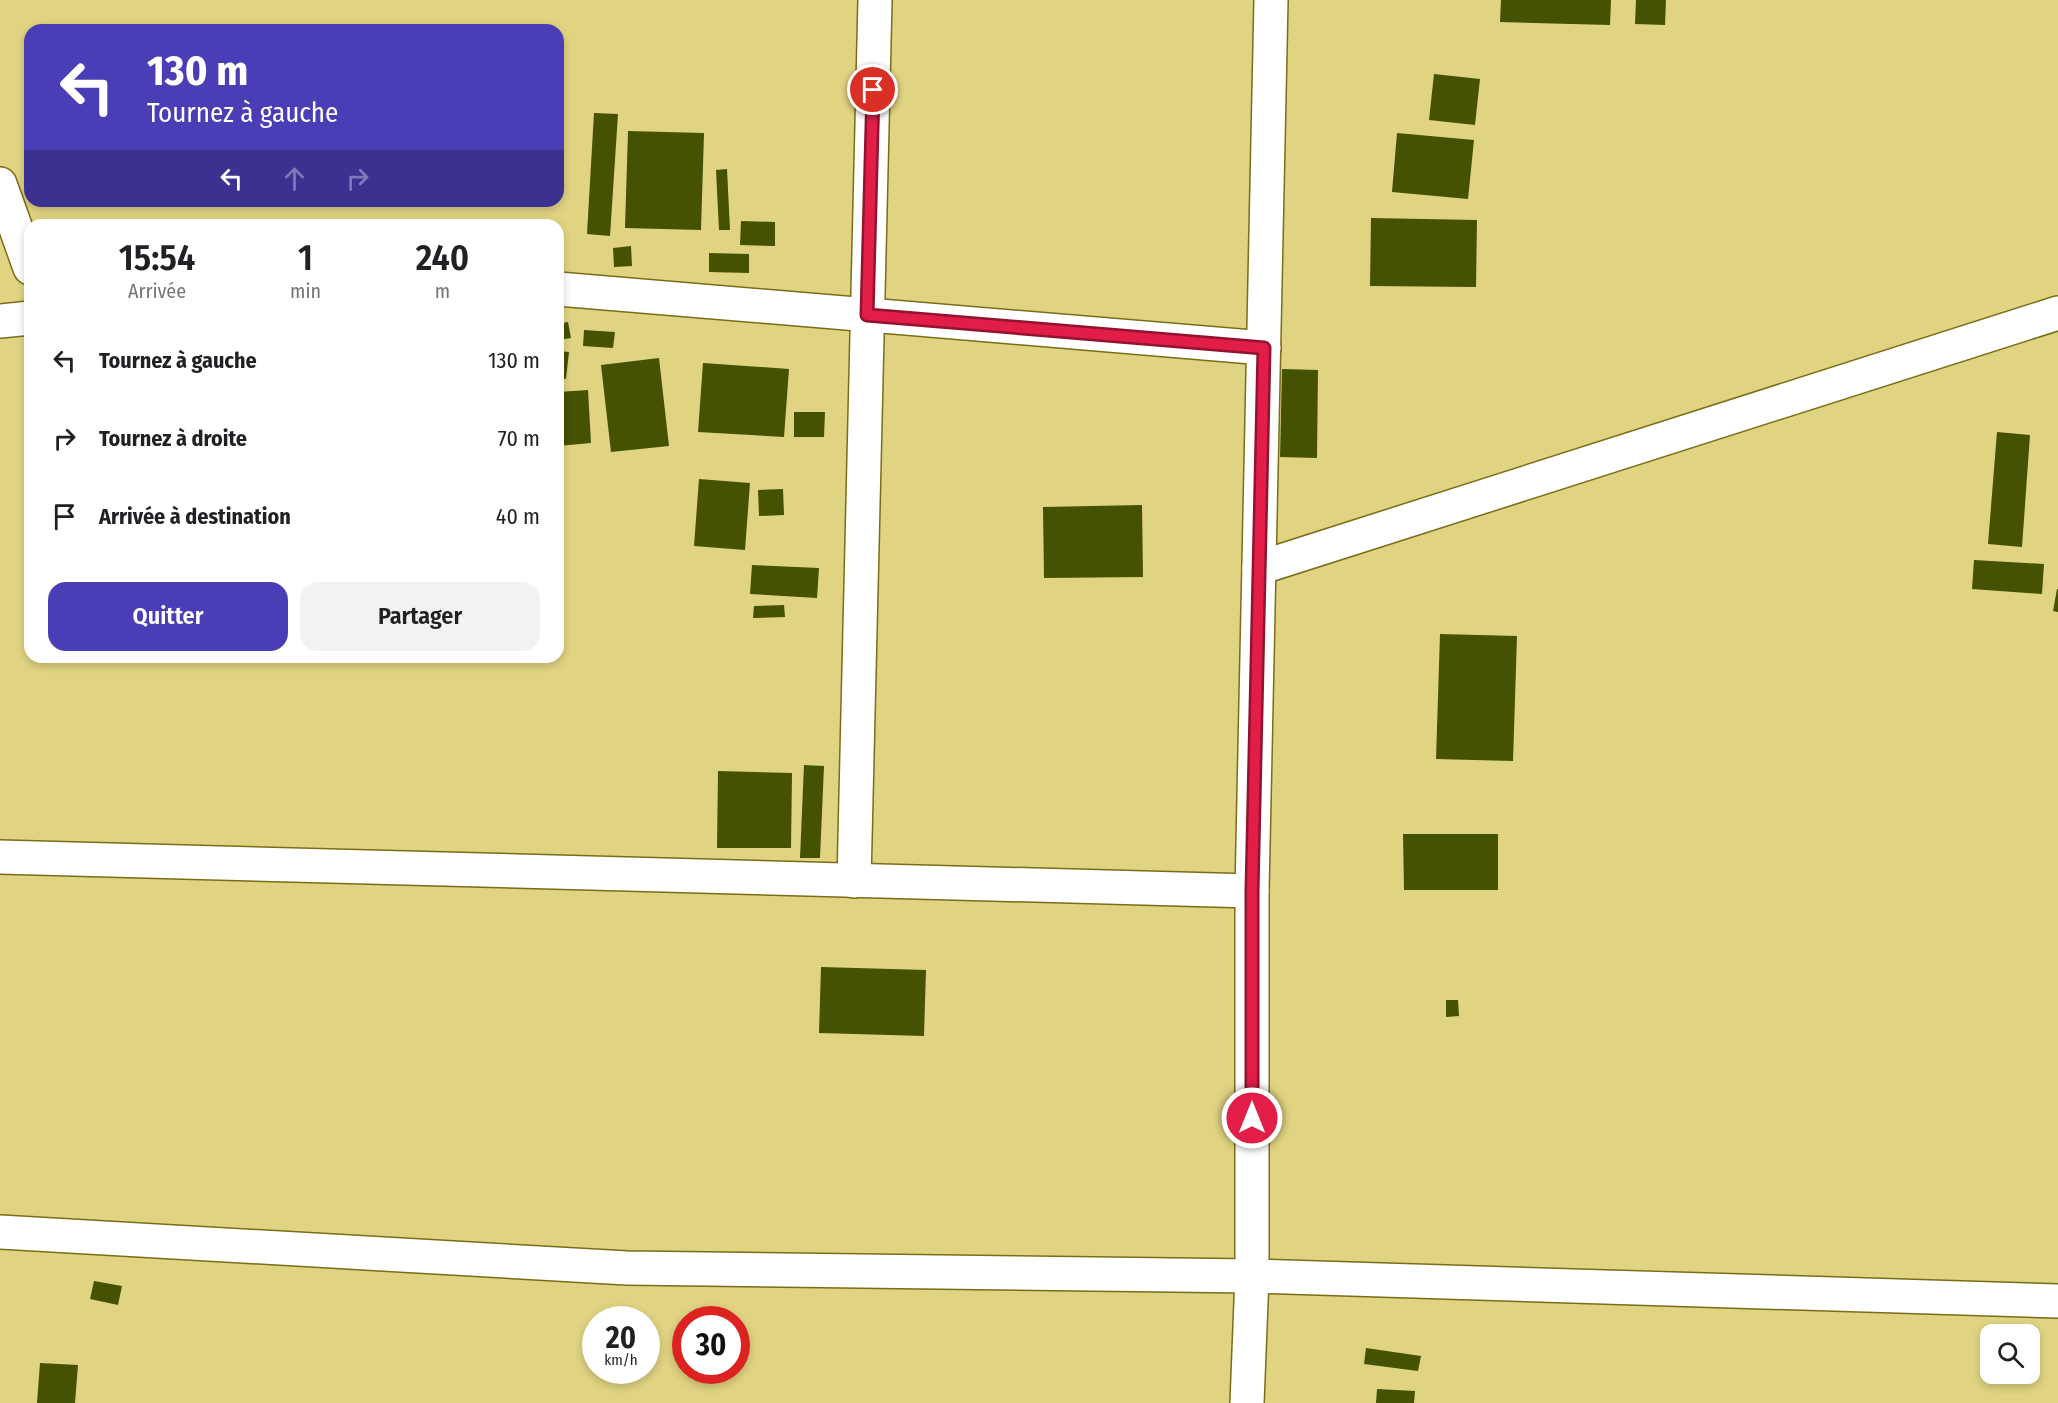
<!DOCTYPE html>
<html lang="fr">
<head>
<meta charset="utf-8">
<style>
  body { margin:0; font-family:"Fira Sans Condensed",sans-serif; background:#f2f2f2; color:#202124; height:100vh; display:flex; flex-direction:column; font-size:22px; white-space:nowrap }
  * { box-sizing:border-box; margin:0 }
  p { font-size:20px; color:#757577 }
  .icon { flex:none; width:33px; height:33px; fill:none; stroke:currentColor; stroke-width:2; stroke-linecap:round; stroke-linejoin:round }
  .map { position:relative; flex:1; overflow:hidden }
  .drawer { position:absolute; left:24px; top:219px; width:540px; height:444px; display:flex; flex-direction:column; background:#fff; border-radius:18px; box-shadow:0 3px 9px #0003 }
  .drawer>* { flex:none }
  .banner { position:absolute; left:24px; top:24px; width:540px; height:183px; border-radius:18px; box-shadow:0 3px 9px #0003; background:#493eb5; color:#fff; overflow:hidden }
  .controls { position:absolute; left:1980px; top:1324px; display:grid; gap:12px }
  .controls a { display:grid; place-items:center; width:60px; height:60px; border-radius:12px; background:#fff; box-shadow:0 3px 9px #0003; font-size:30px }
  .speed { position:absolute; left:582px; top:1306px; display:flex; gap:12px; font-size:30px; font-weight:700; text-align:center }
  .speed>* { display:grid; place-content:center; width:78px; height:78px; border-radius:50%; background:#fff; box-shadow:0 3px 9px #0003; line-height:1 }
  .speed small { font-size:15px; font-weight:400 }
  .speed .limit { border:9px solid #d22; background:#fff; color:#111 }
  .pin { position:absolute; display:grid; place-items:center; width:51px; height:51px; color:#fff; margin:-26px; border:3px solid #fff; border-radius:50%; box-shadow:0 2px 6px #0007 }
  .me { position:absolute; width:66px; margin:-33px; rotate:0deg; stroke-linejoin:round; filter:drop-shadow(0 0 4px #0008) }
  .turn { display:flex; align-items:center; gap:21px; height:126px; padding:0 24px; font-size:27px }
  .turn .icon { width:78px; height:78px; stroke-width:2.5 }
  .turn b { display:block; font-size:42px; line-height:51px }
  .lanes { display:flex; align-items:center; height:57px; padding:0 24px; background:#0003; justify-content:center; gap:30px; direction:ltr }
  .lanes .off { opacity:.35 }
  .eta { display:flex; justify-content:space-evenly; align-items:center; height:102px; text-align:center }
  .eta b { font-size:36px; font-weight:600; line-height:42px }
  .primary-button { display:flex; gap:12px; margin-top:auto; padding:12px 24px }
  .primary-button a { flex:1; height:69px; border-radius:18px; background:#493eb5; color:#fff; font-size:24px; font-weight:600; line-height:69px; text-align:center }
  .primary-button a+a { background:#f2f2f2; color:#202124 }
  ul { padding:0; list-style:none }
  li { display:flex; align-items:center; gap:18px; height:78px; padding:0 24px }
  li div { flex:1 }
  li b { display:block; font-size:22px }
  li em { font-style:normal }
  .map>svg:first-child { display:block }
  .building { fill:#445201 }
  .lines { fill:none; stroke-linecap:round; stroke-linejoin:round }
  .minor-casing { stroke:#7a6d17; stroke-width:36 }
  .minor { stroke:#fff; stroke-width:33 }
  .route-casing { stroke:#92132f; stroke-width:15 }
  .route { stroke:#e11d48; stroke-width:10 }
</style>
</head>
<body>
<div class="map">
<svg width="2058" height="1403" viewBox="0 0 2058 1403">
  <rect width="100%" height="100%" fill="#e0d382"/>
  <g class="building">
    <path d="M1501,0H1611L1610,25L1500,22Z"/>
    <path d="M1636,0H1666L1665,25L1635,24Z"/>
    <path d="M1434,74L1480,79L1475,125L1429,120Z"/>
    <path d="M594,113L618,114L610,236L587,234Z"/>
    <path d="M628,131L704,133L701,230L625,228Z"/>
    <path d="M1397,133L1474,140L1468,199L1392,192Z"/>
    <path d="M727,169L730,230H719L716,170Z"/>
    <path d="M1371,218L1477,220L1476,287L1370,286Z"/>
    <path d="M741,221L775,222V246L740,245Z"/>
    <path d="M631,246L632,266L614,267L613,248Z"/>
    <path d="M709,253L749,254V273L709,272Z"/>
    <path d="M568,322L571,338L558,340V324Z"/>
    <path d="M584,330L615,332L613,348L583,346Z"/>
    <path d="M558,351L569,352L566,379L558,378Z"/>
    <path d="M659,358L669,446L611,452L601,365Z"/>
    <path d="M703,363L789,369L784,437L698,432Z"/>
    <path d="M1282,369L1318,370L1317,458L1280,457Z"/>
    <path d="M588,390L591,443L558,446V392Z"/>
    <path d="M794,412H825L824,437H794Z"/>
    <path d="M1997,432L2030,435L2022,547L1988,544Z"/>
    <path d="M699,479L750,483L745,550L694,546Z"/>
    <path d="M783,489L784,515L759,516L758,490Z"/>
    <path d="M1142,505L1143,577L1044,578L1043,507Z"/>
    <path d="M1974,560L2044,564L2042,594L1972,589Z"/>
    <path d="M752,565L819,568L817,598L750,594Z"/>
    <path d="M2057,589H2058V612L2053,611Z"/>
    <path d="M784,605L785,617L753,618L754,606Z"/>
    <path d="M1440,634L1517,636L1513,761L1436,759Z"/>
    <path d="M804,765L824,766L820,858H800Z"/>
    <path d="M718,771L792,773L791,848H717Z"/>
    <path d="M1403,834H1498V890H1404Z"/>
    <path d="M821,967L926,970L924,1036L819,1033Z"/>
    <path d="M1446,1000H1458L1459,1016L1446,1017Z"/>
    <path d="M94,1281L122,1286L118,1305L90,1299Z"/>
    <path d="M1366,1348L1421,1356L1418,1371L1364,1364Z"/>
    <path d="M40,1363L78,1365L75,1403H37Z"/>
    <path d="M1377,1389L1415,1391L1414,1403H1376Z"/>
  </g>
  <g class="lines">
    <defs>
      <g id="minor">
        <path d="M0,184L30,268"/>
        <path d="M558,289L1264,348"/>
        <path d="M0,321L30,318"/>
        <path d="M1259,568L2058,313"/>
        <path d="M0,857L1252,891"/>
        <path d="M854,881L875,0"/>
        <path d="M0,1232L627,1268L1252,1276L2058,1301"/>
        <path d="M1247,1403L1252,1276V891L1271,0"/>
      </g>
    </defs>
    <use href="#minor" class="minor-casing"/>
    <use href="#minor" class="minor"/>
  </g>
  <g class="lines">
    <defs>
      <path id="route" d="M873,90L867,315L1264,348L1252,891V1118"/>
    </defs>
    <use href="#route" class="route-casing"/>
    <use href="#route" class="route"/>
  </g>
</svg>
<div class="controls">
<a><svg class="icon" aria-label="search" viewBox="0 0 24 24"><circle cx="10" cy="10" r="6"/><path d="M15 15l6 6"/></svg></a>
</div>
<div class="speed"><div>20<small>km/h</small></div><div class="limit">30</div></div>
<div class="pin" style="left:873px;top:90px;background:#d93025"><svg class="icon" aria-label="arrive" viewBox="0 0 24 24"><path d="M6 21V4h12l-3 4 3 4H6"/></svg></div>
<svg class="me" style="left:1252px;top:1118px" viewBox="-20 -20 40 40"><circle r="17" fill="#e11d48" stroke="#fff" stroke-width="3"/><path d="M0-11L8 9 0 5-8 9z" fill="#fff"/></svg>
<div class="banner">
<div class="turn"><svg class="icon" aria-label="left" viewBox="0 0 24 24"><path d="M17 20v-9H6M10 6l-5 5 5 5"/></svg><div><b>130 m</b>Tournez à gauche</div></div>
<div class="lanes"><svg class="icon" aria-label="left" viewBox="0 0 24 24"><path d="M17 20v-9H6M10 6l-5 5 5 5"/></svg><svg class="icon off" aria-label="ahead" viewBox="0 0 24 24"><path d="M12 20V5M6 11l6-6 6 6"/></svg><svg class="icon off" aria-label="right" viewBox="0 0 24 24"><path d="M7 20v-9h11M14 6l5 5-5 5"/></svg></div>
</div>
<section class="drawer">
<div class="eta">
<div><b>15:54</b><p>Arrivée</p></div>
<div><b>1</b><p>min</p></div>
<div><b>240</b><p>m</p></div>
</div>
<ul>
<li><svg class="icon" aria-label="left" viewBox="0 0 24 24"><path d="M17 20v-9H6M10 6l-5 5 5 5"/></svg><div><b>Tournez à gauche</b></div><em>130 m</em></li>
<li><svg class="icon" aria-label="right" viewBox="0 0 24 24"><path d="M7 20v-9h11M14 6l5 5-5 5"/></svg><div><b>Tournez à droite</b></div><em>70 m</em></li>
<li><svg class="icon" aria-label="arrive" viewBox="0 0 24 24"><path d="M6 21V4h12l-3 4 3 4H6"/></svg><div><b>Arrivée à destination</b></div><em>40 m</em></li>
</ul>
<div class="primary-button"><a>Quitter</a><a>Partager</a></div>
</section>
</div>
</body>
</html>
